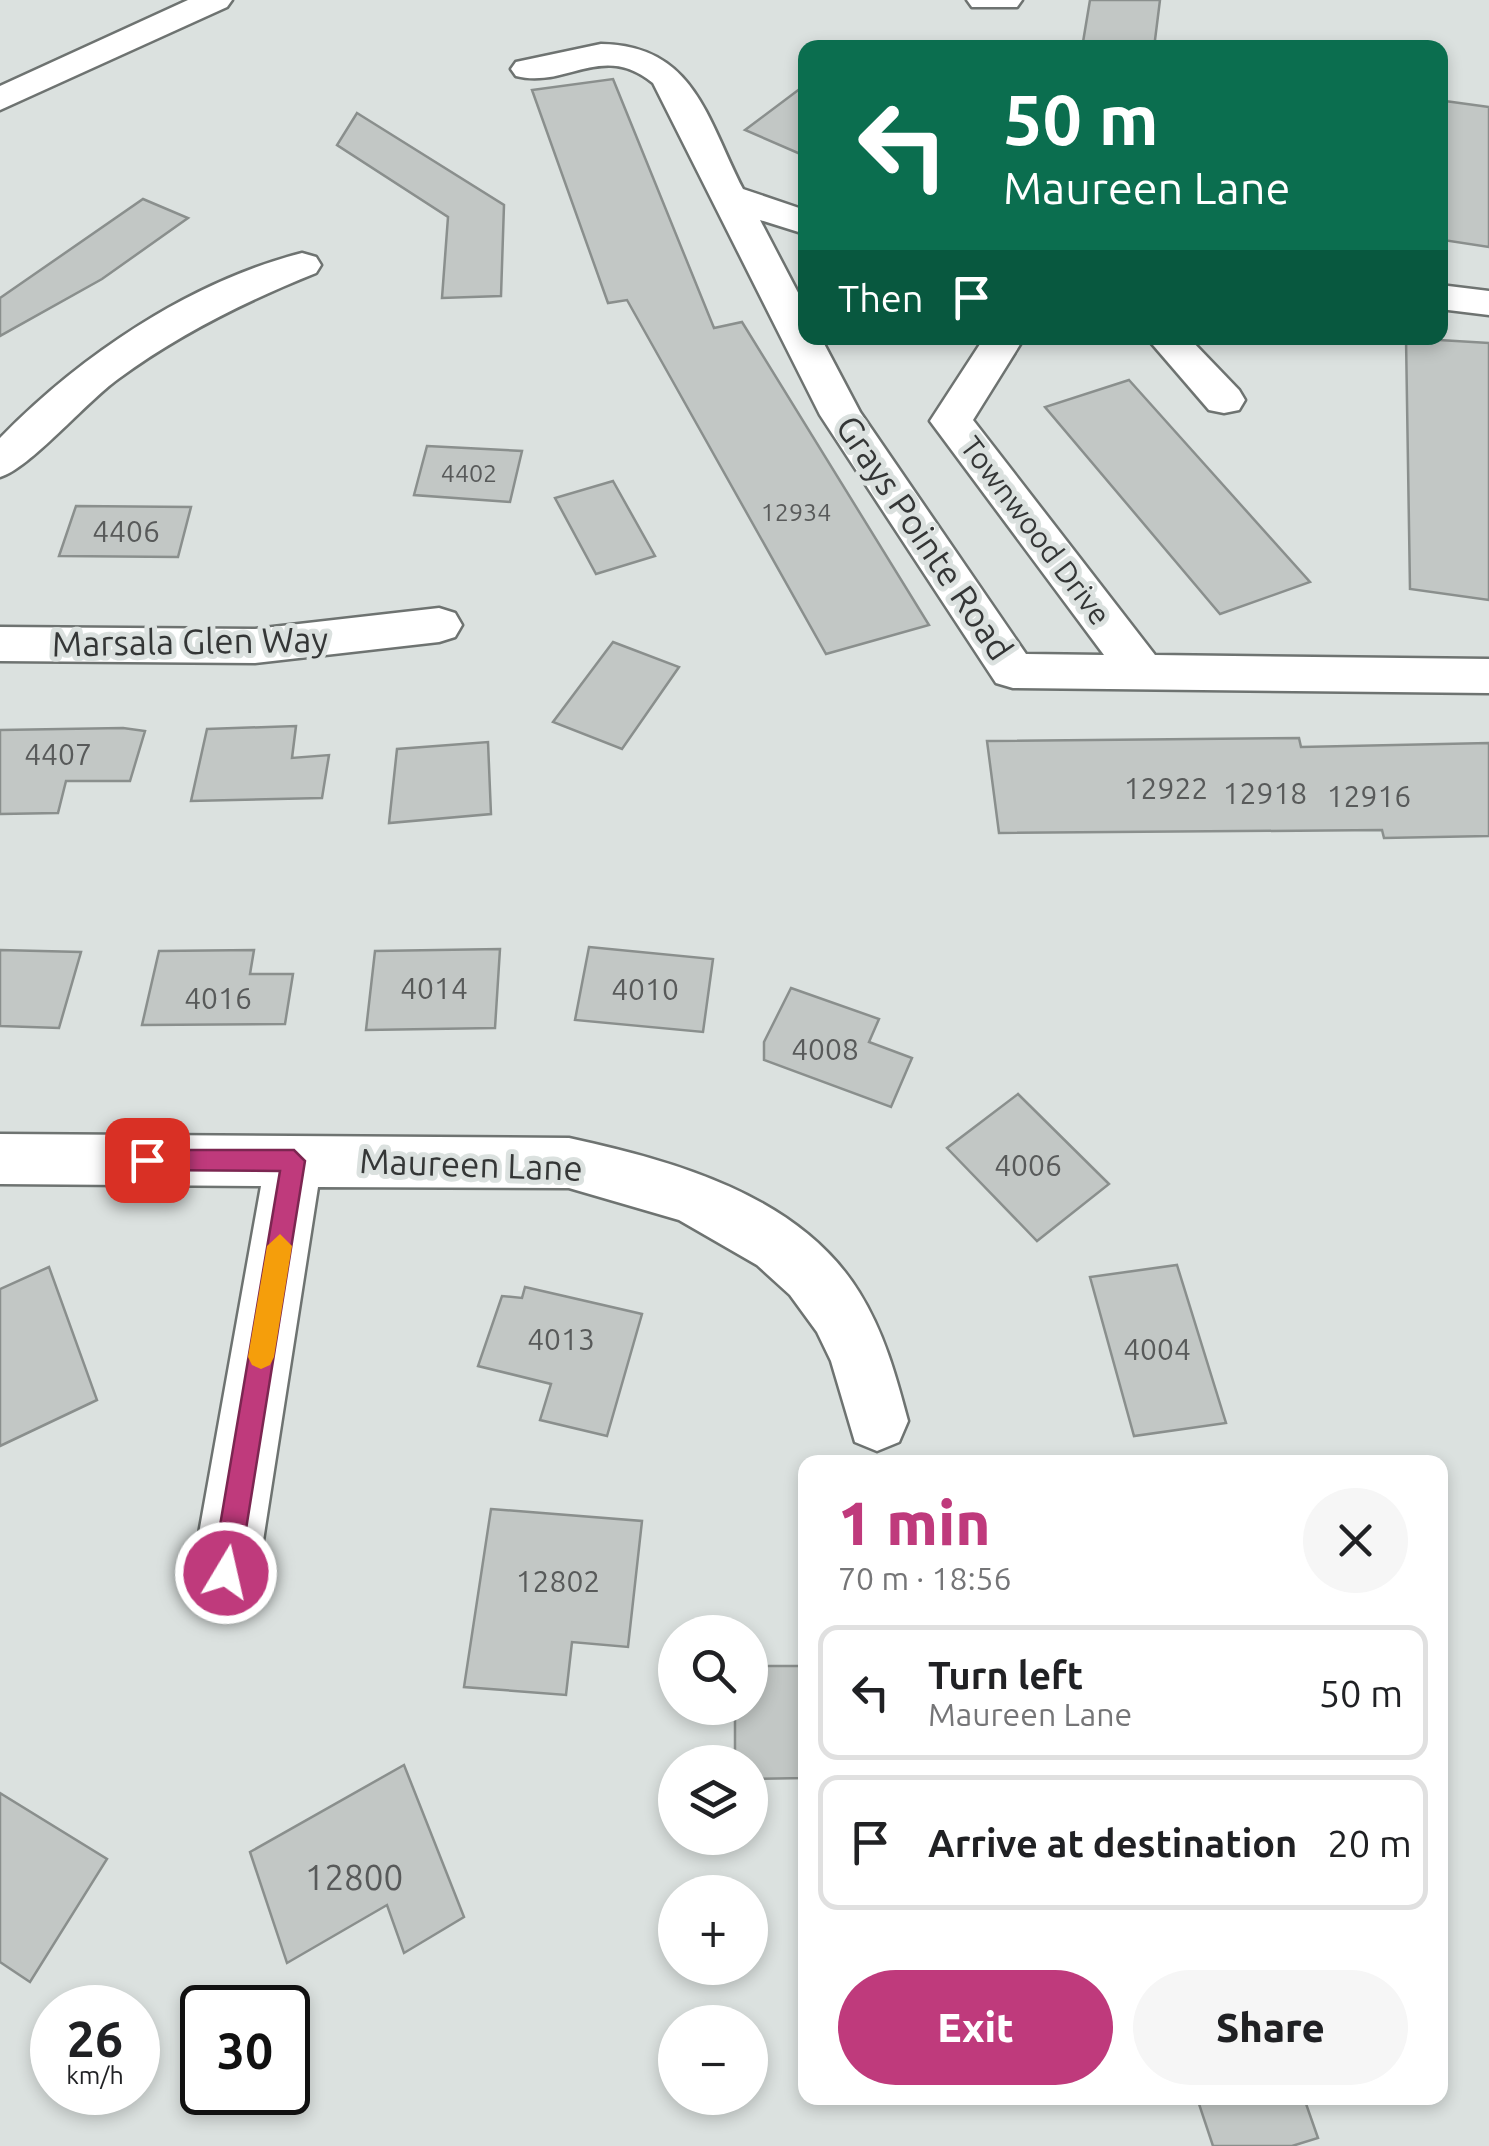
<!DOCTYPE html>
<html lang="en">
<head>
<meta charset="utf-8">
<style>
  body { margin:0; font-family:Ubuntu,sans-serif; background:#f6f6f6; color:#202124; height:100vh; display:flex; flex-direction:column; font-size:38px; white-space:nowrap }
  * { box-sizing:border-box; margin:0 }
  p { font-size:32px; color:#757577 }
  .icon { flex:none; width:55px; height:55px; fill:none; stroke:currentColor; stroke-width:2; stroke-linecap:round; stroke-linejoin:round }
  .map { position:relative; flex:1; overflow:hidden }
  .sheet { position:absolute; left:798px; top:1455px; width:650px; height:650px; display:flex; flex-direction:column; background:#fff; border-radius:20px; box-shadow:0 5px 15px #0003 }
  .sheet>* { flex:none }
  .banner { position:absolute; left:798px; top:40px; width:650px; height:305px; border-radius:20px; box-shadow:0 5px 15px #0003; background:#0b6e4f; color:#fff; overflow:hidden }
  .controls { position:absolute; left:658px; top:1615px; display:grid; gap:20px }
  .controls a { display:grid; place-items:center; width:110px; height:110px; border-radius:50%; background:#fff; box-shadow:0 5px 15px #0003; font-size:50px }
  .speed { position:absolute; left:30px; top:1985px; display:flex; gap:20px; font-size:50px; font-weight:700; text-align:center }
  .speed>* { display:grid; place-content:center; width:130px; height:130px; border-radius:50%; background:#fff; box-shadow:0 5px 15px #0003; line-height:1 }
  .speed small { font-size:25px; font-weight:400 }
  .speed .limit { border:5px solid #111; border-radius:15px; background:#fff; color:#111 }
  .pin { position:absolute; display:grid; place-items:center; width:85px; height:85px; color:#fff; margin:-42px; border-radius:20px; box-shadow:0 5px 15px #0006 }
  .me { position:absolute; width:110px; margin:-55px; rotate:9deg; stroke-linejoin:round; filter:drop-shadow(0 0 8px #0008) }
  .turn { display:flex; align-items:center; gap:35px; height:210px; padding:0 40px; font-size:45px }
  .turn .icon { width:130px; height:130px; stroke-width:2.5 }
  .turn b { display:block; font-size:70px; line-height:85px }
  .then { display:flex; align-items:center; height:95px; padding:0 40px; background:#0003; gap:20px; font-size:38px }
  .round { display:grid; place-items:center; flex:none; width:105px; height:105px; border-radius:52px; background:#f6f6f6 }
  .overview { display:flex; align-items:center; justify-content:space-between; height:170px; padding:0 40px }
  h1 { font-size:60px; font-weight:800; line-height:75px; color:#bf3a7c }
  .cta { display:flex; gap:20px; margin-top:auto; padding:20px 40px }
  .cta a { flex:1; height:115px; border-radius:60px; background:#bf3a7c; color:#fff; font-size:40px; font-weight:800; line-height:115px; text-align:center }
  .cta a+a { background:#f6f6f6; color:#202124 }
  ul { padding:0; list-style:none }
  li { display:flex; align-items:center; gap:30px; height:135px; margin:0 20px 15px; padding:0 20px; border:5px solid #e0e0e0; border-radius:20px }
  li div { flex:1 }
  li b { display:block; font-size:38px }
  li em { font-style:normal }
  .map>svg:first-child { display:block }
  .building { fill:#c2c7c5; stroke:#8a8f8d; stroke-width:2.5 }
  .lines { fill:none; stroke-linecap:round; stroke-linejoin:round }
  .minor-casing { stroke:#6e7371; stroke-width:5 }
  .minor { fill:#fff; fill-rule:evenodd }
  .route { fill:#bf3a7c; stroke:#7c2651; stroke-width:2.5 }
  .slow { fill:#f59e0b }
  .labels { text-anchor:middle; stroke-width:10; stroke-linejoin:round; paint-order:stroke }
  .far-number-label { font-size:25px; fill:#585a5a }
  .far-street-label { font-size:30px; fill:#343636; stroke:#dbe1df }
  .number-label { font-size:30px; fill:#585a5a }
  .street-label { font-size:35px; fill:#343636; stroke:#dbe1df }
  .near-number-label { font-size:35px; fill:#585a5a }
</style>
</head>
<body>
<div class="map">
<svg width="1489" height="2146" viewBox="0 0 1489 2146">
  <rect width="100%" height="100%" fill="#dbe1df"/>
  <g class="building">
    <path d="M1090,0H1160L1154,48H1082Z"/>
    <path d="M613,79L714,328L742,322L929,625L826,654L627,300L608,303L532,90Z"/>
    <path d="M805,85V156L745,130Z"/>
    <path d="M1445,101L1489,107V247L1443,240Z"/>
    <path d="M357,113L504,205L501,296L442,298L448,217L337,145Z"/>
    <path d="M143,199L188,218L102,279L0,336V298Z"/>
    <path d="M1406,338L1489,343V600L1410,589Z"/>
    <path d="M1129,380L1310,582L1220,614L1045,407Z"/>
    <path d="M427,446L522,451L510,502L414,495Z"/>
    <path d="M613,481L655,556L596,574L555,498Z"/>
    <path d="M76,506L191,507L178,557L59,556Z"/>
    <path d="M613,642L679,667L622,749L553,722Z"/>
    <path d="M296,726L292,758L329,755L322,798L191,801L207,729Z"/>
    <path d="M123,728L145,731L130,781H66L58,813L0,814V730Z"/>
    <path d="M1299,738L1301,747L1489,743V836L1384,838L1382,830L999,833L987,741Z"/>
    <path d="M488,742L491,814L389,823L397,749Z"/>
    <path d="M589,947L713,959L703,1032L575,1020Z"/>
    <path d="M500,949L495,1028L366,1030L375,951Z"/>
    <path d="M0,950L81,952L59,1028L0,1026Z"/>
    <path d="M254,950L250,974H293L285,1024L142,1025L159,951Z"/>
    <path d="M791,988L879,1019L869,1042L912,1058L891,1107L764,1060V1042Z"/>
    <path d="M1018,1094L1109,1184L1037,1241L947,1148Z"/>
    <path d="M1177,1265L1226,1423L1134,1436L1090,1277Z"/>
    <path d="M49,1267L97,1400L0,1446V1289Z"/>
    <path d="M525,1287L642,1314L607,1436L540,1420L551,1384L478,1366L502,1296L522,1298Z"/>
    <path d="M491,1509L642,1521L628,1647L572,1642L566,1695L464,1687Z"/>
    <path d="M750,1666H805V1778L750,1779V1762H735V1708H750Z"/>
    <path d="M404,1765L464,1917L404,1953L387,1905L287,1963L250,1852Z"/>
    <path d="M0,1793L107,1859L30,1982L0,1962Z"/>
    <path d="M1197,2098H1304L1318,2138L1292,2146H1213Z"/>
  </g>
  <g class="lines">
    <defs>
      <g id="minor">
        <path d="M188,0H232L227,7L0,110V86Z"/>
        <path d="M967,0H1022L1017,7H972Z"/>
        <path d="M601,44C694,45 707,119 743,189L805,210V234L760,220L805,306V338H821L860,412L1026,654L1104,655L930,421L984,338H1024L973,420L1155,655L1489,659V693L1013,688L996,683L820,415L653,83C602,41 566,89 516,76L511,69L516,62Z"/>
        <path d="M302,253L316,257L321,265L316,273C246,301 179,334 118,379C87,401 29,469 0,477V438C80,356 189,282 302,253Z"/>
        <path d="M1440,285L1489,291V315L1440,309Z"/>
        <path d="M1147,338H1189L1239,390L1245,400L1239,410L1224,413L1209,410Z"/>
        <path d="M439,608L455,613L462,625L455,637L439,642L255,663L0,661V627L255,629Z"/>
        <path d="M0,1134L569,1138C674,1161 799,1195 859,1292C884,1332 896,1376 908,1421L899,1442L877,1451L855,1442L831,1361L817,1332L790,1295L757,1265L679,1220L569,1188L318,1187L258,1573L248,1596L225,1606L202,1596L192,1573L261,1186L0,1184Z"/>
      </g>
    </defs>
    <use href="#minor" class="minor-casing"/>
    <use href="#minor" class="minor"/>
  </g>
  <path class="route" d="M147,1150H294L305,1161L239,1573L235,1582L226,1586L216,1582L212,1573L280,1171L147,1170L135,1160Z"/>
  <path class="slow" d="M280,1234L292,1246L274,1357L270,1365L261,1369L252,1365L248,1357L267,1246Z"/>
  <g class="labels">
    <g class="far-number-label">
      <text x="469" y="482">4402</text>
      <text x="796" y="521">12934</text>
    </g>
    <g class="far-street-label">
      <text transform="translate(1035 531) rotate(53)" y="10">Townwood Drive</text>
    </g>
    <g class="number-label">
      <text x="126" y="542">4406</text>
      <text x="58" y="765">4407</text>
      <text x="1166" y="799">12922</text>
      <text x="1265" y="804">12918</text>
      <text x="1369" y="807">12916</text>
      <text x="434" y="999">4014</text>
      <text x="645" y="1000">4010</text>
      <text x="218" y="1009">4016</text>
      <text x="825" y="1060">4008</text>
      <text x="1028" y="1176">4006</text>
      <text x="561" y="1350">4013</text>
      <text x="1157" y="1360">4004</text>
      <text x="558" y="1592">12802</text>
    </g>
    <g class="street-label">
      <text transform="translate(924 538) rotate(56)" y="12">Grays Pointe Road</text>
      <text transform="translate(190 642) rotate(-1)" y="12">Marsala Glen Way</text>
      <text transform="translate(471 1165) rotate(2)" y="12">Maureen Lane</text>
    </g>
    <g class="near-number-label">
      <text x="354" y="1890">12800</text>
    </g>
  </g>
</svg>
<div class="controls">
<a><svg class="icon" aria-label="search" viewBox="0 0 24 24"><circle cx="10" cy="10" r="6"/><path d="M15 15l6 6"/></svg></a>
<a><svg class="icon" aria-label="layers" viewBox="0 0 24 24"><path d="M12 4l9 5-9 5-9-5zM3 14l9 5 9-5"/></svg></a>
<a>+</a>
<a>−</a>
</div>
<div class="speed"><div>26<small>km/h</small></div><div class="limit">30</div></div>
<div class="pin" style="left:147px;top:1160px;background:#d93025"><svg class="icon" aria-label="arrive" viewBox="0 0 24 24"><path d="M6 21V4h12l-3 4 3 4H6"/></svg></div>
<svg class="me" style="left:226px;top:1573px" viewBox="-20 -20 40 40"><circle r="17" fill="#bf3a7c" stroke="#fff" stroke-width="3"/><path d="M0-11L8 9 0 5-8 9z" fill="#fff"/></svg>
<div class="banner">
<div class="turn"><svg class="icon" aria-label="left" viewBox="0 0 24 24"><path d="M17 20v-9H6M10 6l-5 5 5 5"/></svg><div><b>50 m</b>Maureen Lane</div></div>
<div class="then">Then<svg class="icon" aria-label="arrive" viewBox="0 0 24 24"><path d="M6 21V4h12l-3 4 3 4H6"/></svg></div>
</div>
<section class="sheet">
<div class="overview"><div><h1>1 min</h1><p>70 m · 18:56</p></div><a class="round"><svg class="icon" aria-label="close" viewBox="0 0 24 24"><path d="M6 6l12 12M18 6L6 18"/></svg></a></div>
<ul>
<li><svg class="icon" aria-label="left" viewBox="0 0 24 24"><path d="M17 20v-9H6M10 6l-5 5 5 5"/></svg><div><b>Turn left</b><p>Maureen Lane</p></div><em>50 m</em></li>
<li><svg class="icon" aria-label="arrive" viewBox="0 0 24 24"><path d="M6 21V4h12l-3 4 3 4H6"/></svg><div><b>Arrive at destination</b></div><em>20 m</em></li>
</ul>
<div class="cta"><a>Exit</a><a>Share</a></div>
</section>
</div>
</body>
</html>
